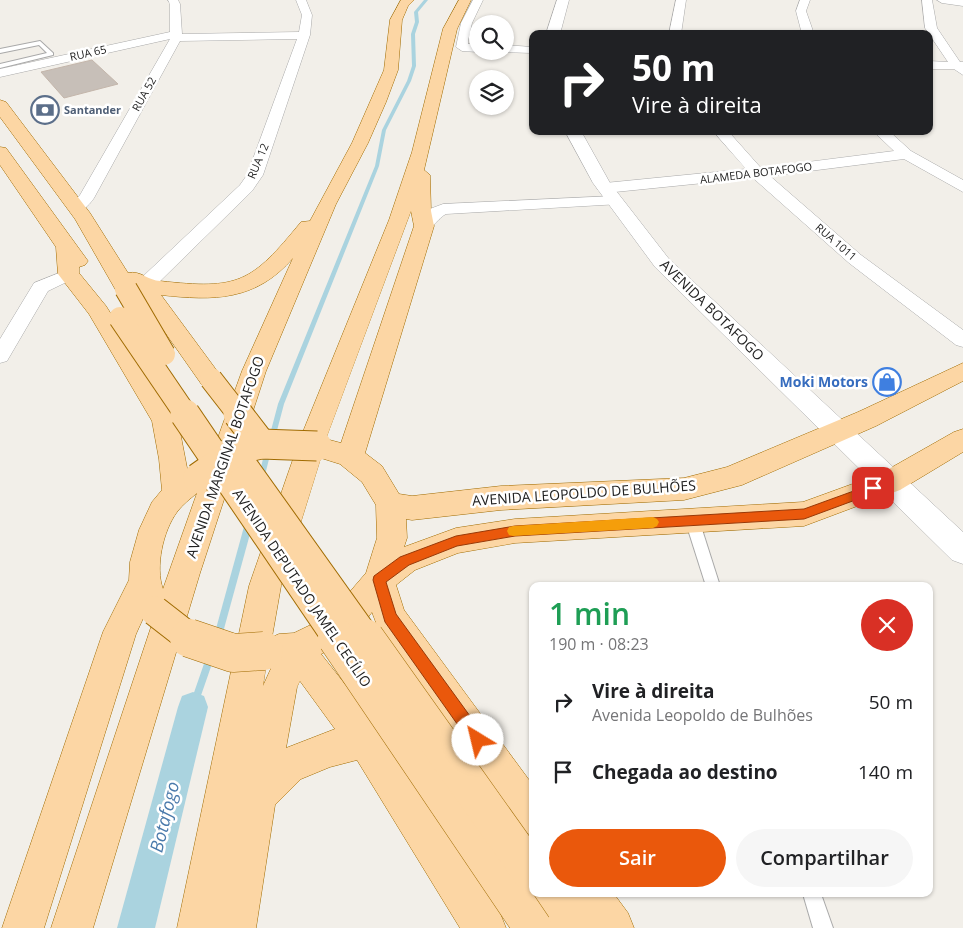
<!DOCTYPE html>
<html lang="pt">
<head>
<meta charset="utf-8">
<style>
  body { margin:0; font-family:"Open Sans",sans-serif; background:#f6f6f6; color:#202124; height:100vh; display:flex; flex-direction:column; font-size:19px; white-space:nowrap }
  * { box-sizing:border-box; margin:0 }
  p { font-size:16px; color:#757577 }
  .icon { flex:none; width:28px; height:28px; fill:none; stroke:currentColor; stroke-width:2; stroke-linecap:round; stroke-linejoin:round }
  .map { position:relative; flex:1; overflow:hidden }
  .side { position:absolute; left:529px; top:582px; width:404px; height:315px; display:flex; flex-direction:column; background:#fff; border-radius:10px; box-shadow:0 1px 4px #0004 }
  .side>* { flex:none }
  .top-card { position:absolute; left:529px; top:30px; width:404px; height:105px; border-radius:10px; box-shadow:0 1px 4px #0004; background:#202124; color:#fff; overflow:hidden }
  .fabs { position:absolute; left:469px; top:15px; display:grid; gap:10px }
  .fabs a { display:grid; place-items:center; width:45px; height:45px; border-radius:50%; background:#fff; box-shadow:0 1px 4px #0004; font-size:25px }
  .pin { position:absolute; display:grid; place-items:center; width:42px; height:42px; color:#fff; margin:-21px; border-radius:10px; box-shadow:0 2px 8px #0006 }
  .me { position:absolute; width:55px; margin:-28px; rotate:324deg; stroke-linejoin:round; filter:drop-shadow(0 0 4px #0008) }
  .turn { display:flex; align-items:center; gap:18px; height:105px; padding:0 20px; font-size:22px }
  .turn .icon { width:65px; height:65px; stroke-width:2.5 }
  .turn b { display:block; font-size:35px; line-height:42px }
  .round { display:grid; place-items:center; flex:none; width:52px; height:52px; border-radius:26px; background:#f6f6f6 }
  .overview { display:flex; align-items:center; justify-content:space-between; height:85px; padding:0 20px }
  h1 { font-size:30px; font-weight:600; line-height:38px; color:#1e9e55 }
  .button { display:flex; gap:10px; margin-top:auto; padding:10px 20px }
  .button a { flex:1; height:58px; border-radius:30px; background:#ea580c; color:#fff; font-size:20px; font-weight:600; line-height:58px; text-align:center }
  .button a+a { background:#f6f6f6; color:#202124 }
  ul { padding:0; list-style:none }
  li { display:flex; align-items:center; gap:15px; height:70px; padding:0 20px }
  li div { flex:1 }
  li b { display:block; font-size:19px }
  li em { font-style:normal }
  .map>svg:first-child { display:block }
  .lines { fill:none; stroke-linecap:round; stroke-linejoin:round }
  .stream { fill:#aad3df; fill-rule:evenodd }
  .canal { fill:#aad3df; fill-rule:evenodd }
  .building { fill:#c7bfb8; stroke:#c4b6ab }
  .service-casing { stroke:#a9a9a9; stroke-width:2 }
  .minor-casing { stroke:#a9a9a9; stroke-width:1 }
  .tertiary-casing { stroke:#a9a9a9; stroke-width:1 }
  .primary-casing { stroke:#a06b00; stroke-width:1 }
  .service { fill:#fff; fill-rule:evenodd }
  .minor { fill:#fff; fill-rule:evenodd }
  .tertiary { fill:#fff; fill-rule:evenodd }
  .primary { fill:#fcd6a4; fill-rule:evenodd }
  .primary-bridge-far2-casing { stroke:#a06b00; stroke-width:24; stroke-linecap:butt }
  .primary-bridge-far1-casing { stroke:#a06b00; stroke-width:31; stroke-linecap:butt }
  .primary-bridge-casing { stroke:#a06b00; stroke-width:39; stroke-linecap:butt }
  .primary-bridge-far2 { stroke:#fcd6a4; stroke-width:22 }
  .primary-bridge-far1 { stroke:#fcd6a4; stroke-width:29 }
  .primary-bridge { stroke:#fcd6a4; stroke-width:38 }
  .route { fill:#ea580c; stroke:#983908 }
  .slow { fill:#f59e0b }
  .labels { text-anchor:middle; stroke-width:5; stroke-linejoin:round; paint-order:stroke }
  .far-street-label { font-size:11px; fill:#222; stroke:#fff }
  .far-service-label { font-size:11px; font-weight:bold; fill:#4e5e75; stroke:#fff; text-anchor:start }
  .street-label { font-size:14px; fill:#222; stroke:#fff }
  .shop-label { font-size:14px; font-weight:bold; fill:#366cbe; stroke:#fff; text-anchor:end }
  .near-water-label { font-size:18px; font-style:italic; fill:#4a7aab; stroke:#fff }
</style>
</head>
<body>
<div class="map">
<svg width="963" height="928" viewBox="0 0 963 928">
  <rect width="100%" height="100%" fill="#f2efe9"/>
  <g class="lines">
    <g class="stream">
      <path d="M424,0H428L418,12L419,22L415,34L416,66L411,81L386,130L379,166L284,404L275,438L274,440H270L269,438L278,404L375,166L382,130L407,81L412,66L411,34L415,22L414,12Z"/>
      <path d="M268,448L271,451L264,479L263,481H259L258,479L265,451Z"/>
      <path d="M249,520L252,521L253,523L222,636L221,639L218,640L215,639L214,636L245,523L246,521Z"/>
      <path d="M210,654L213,655L214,658L197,707L196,710L193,711L190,710L189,707L206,658L207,655Z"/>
    </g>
    <path class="canal" d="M193,692L204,696L208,707L155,928H117L178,707L182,696Z"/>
  </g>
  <path class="building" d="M92,60L118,84L64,98L41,72Z"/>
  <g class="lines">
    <defs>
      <g id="service">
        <path d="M40,41L53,53V55L0,68V64L47,53L39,45L0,53V49Z"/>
        <path d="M692,514L697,516L699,520L720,586H706L685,520L687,516Z"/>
        <path d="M803,894H821L833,928H813Z"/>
      </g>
      <g id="minor">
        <path d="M168,0H178L180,4L182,34L299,32L302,15L296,0H306L312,15L310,35L263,175L252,191L151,290L144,292L137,290L135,286L137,282L240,185L247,175L297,39L180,41L94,198C88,207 81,213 70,210L68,207L80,195L170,39L0,77V69L170,32V4Z"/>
        <path d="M473,0H483L472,23L468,41V44H478V52L462,51L456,47L461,23Z"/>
        <path d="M676,0H686L681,34H669Z"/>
        <path d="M800,0H810L806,11L814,34H802L796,11Z"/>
        <path d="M922,0H932L937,28L960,62H963V75L954,69H929V61L948,62L925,28Z"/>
        <path d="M937,0H963V6L942,3Z"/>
        <path d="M505,45L532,47V53L501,52L505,51Z"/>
        <path d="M713,131H728L761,168L894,151L873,131H889L911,151L963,180V192L904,159L770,176L861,255L963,330V347L956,345L849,263L753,178L605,193L599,191L597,188L599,185L605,183L746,169Z"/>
        <path d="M614,196L620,198L622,201L620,204L446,214C435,220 432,233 418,230L416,226L427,210L443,204Z"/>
        <path d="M69,269L75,270L78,274L75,278L48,291L7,361L0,363V339L34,283Z"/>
      </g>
      <g id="tertiary">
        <path d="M557,0H569L560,34H546Z"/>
        <path d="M565,131H581L610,183L669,259L963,532V564L952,560L655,267L593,183Z"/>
      </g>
      <g id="primary">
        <path d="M401,0H414L408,6L402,20L398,70L386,102L368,143L336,204L266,371L200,573L93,928H51L156,612L151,613L146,612L136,634L44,928H2L103,632L129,580L130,562L139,530L152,502L162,490L159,459L152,421L89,314L58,274L56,247L0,165V147L6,148L88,261L85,265L79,267V273L106,306L178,421L188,473L201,475L203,479L242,371L293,258C256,301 214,301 161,295L223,379L220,385L211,388L202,385L136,291C131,296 126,296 118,294L75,219L0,117V100L6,102L90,213L128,273C140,270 147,280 160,281C239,290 251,283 301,222L310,221L352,143L384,70L390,20ZM197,493L163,589C155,567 163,531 177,512C182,505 190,499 197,493Z"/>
        <path d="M459,0H471L457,29L424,170L430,175L431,211L434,226L365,453L382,466L399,494L412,496L501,486L684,478L727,467L858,412L963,363V381L876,426L742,485L684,500L501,510L412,520L406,519L407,538L404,547L456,528L515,519L803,502L880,474L954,432L963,429V452L900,490L804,526L515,543L458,553L415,570L396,585L404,610L532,784V835L518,830L378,628L372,612L353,638L321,654L378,726L500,913L506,928H460L357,760L330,767L301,779L275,805L256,928H177L249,586L300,439L389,220L412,152L443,29ZM411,211L414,226L341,443L326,439ZM321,458L340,464L362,482L376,505L377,538L366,573L329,616L294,633L279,634L272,637L281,586ZM267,661L273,664L263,686ZM300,681L335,729L286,748L297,687Z"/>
        <path d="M532,879V894H614L628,913L634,928H546L532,909L526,894Z"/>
      </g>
    </defs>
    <use href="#service" class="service-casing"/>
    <use href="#minor" class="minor-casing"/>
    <use href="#tertiary" class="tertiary-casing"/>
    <use href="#primary" class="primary-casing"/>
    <use href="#service" class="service"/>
    <use href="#minor" class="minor"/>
    <use href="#tertiary" class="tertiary"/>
    <use href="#primary" class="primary"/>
    <defs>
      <g id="primary-bridge-far2">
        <path d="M126,289L164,354"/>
        <path d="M120,318L186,415"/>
        <path d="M211,379L239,415"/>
      </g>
      <g id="primary-bridge-far1">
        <path d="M185,414L338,639"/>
        <path d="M238,414L261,444"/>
        <path d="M232,451L366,639"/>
        <path d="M198,478L239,449L261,444L317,446"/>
        <path d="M155,611L191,639"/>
      </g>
      <g id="primary-bridge">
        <path d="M189,638L233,653L264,651"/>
        <path d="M337,638L533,928"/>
        <path d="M365,638L532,873"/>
      </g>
    </defs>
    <use href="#primary-bridge-far2" class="primary-bridge-far2-casing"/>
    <use href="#primary-bridge-far1" class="primary-bridge-far1-casing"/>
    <use href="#primary-bridge" class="primary-bridge-casing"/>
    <use href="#primary-bridge-far2" class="primary-bridge-far2"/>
    <use href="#primary-bridge-far1" class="primary-bridge-far1"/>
    <use href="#primary-bridge" class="primary-bridge"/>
  </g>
  <path class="route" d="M873,484L877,485L879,488L877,492L804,519L515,536L457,546L409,565L386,582L396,614L483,734L485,740L483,745L478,747L472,745L385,622L373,580L374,576L400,557L456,536L515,526L804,509Z"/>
  <path class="slow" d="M653,517L657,519L659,522L657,526L653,528L513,536L509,535L507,531L509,527L513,526Z"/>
  <defs>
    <symbol id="bank-ring" viewBox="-11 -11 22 22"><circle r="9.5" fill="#fff" stroke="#5c6f8a" stroke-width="1.5"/><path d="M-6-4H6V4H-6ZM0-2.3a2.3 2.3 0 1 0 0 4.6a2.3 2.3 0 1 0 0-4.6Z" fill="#5c6f8a"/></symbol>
    <symbol id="shop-ring" viewBox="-11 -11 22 22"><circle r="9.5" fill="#fff" stroke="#3f7fe0" stroke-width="1.5"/><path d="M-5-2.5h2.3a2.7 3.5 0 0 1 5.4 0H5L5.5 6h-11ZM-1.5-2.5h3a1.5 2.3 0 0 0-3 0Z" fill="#3f7fe0"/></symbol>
  </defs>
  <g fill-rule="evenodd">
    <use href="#bank-ring" x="29" y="94" width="32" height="32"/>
    <use href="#shop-ring" x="871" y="366" width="32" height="32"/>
  </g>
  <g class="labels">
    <g class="far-street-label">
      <text transform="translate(88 53) rotate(-13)" y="4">RUA 65</text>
      <text transform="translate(144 94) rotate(-61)" y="4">RUA 52</text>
      <text transform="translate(258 161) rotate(-67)" y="4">RUA 12</text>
      <text transform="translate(756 173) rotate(-7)" y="4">ALAMEDA BOTAFOGO</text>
      <text transform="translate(836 242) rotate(41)" y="4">RUA 1011</text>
    </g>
    <g class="far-service-label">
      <text x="64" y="114">Santander</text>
    </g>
    <g class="street-label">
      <text transform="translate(712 310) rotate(44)" y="5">AVENIDA BOTAFOGO</text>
      <text transform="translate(225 457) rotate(-71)" y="5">AVENIDA MARGINAL BOTAFOGO</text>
      <text transform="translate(584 493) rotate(-4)" y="5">AVENIDA LEOPOLDO DE BULHÕES</text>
      <text transform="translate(302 588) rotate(56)" y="5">AVENIDA DEPUTADO JAMEL CECÍLIO</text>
    </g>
    <g class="shop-label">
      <text x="868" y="387">Moki Motors</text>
    </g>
    <g class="near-water-label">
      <text transform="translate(165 817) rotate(-76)" y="6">Botafogo</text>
    </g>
  </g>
</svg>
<div class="fabs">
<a><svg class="icon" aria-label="search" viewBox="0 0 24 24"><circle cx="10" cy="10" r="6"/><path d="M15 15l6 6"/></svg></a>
<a><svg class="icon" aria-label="layers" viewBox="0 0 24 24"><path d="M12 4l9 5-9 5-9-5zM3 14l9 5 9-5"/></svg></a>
</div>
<div class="pin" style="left:873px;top:488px;background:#d93025"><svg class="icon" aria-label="arrive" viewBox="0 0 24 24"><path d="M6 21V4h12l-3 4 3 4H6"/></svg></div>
<svg class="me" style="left:478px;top:740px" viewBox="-20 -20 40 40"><circle r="19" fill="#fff"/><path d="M0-13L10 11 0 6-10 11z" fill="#ea580c"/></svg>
<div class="top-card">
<div class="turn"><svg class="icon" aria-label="right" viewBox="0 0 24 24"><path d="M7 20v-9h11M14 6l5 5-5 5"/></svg><div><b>50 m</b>Vire à direita</div></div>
</div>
<section class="side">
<div class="overview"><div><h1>1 min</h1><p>190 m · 08:23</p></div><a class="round" style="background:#d93025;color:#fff"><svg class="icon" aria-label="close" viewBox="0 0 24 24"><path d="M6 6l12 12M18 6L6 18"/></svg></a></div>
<ul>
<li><svg class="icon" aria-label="right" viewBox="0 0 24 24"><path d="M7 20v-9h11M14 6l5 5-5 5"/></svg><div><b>Vire à direita</b><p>Avenida Leopoldo de Bulhões</p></div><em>50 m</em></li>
<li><svg class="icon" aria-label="arrive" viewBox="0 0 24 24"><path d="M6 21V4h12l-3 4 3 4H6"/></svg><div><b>Chegada ao destino</b></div><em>140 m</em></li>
</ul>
<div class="button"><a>Sair</a><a>Compartilhar</a></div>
</section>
</div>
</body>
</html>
